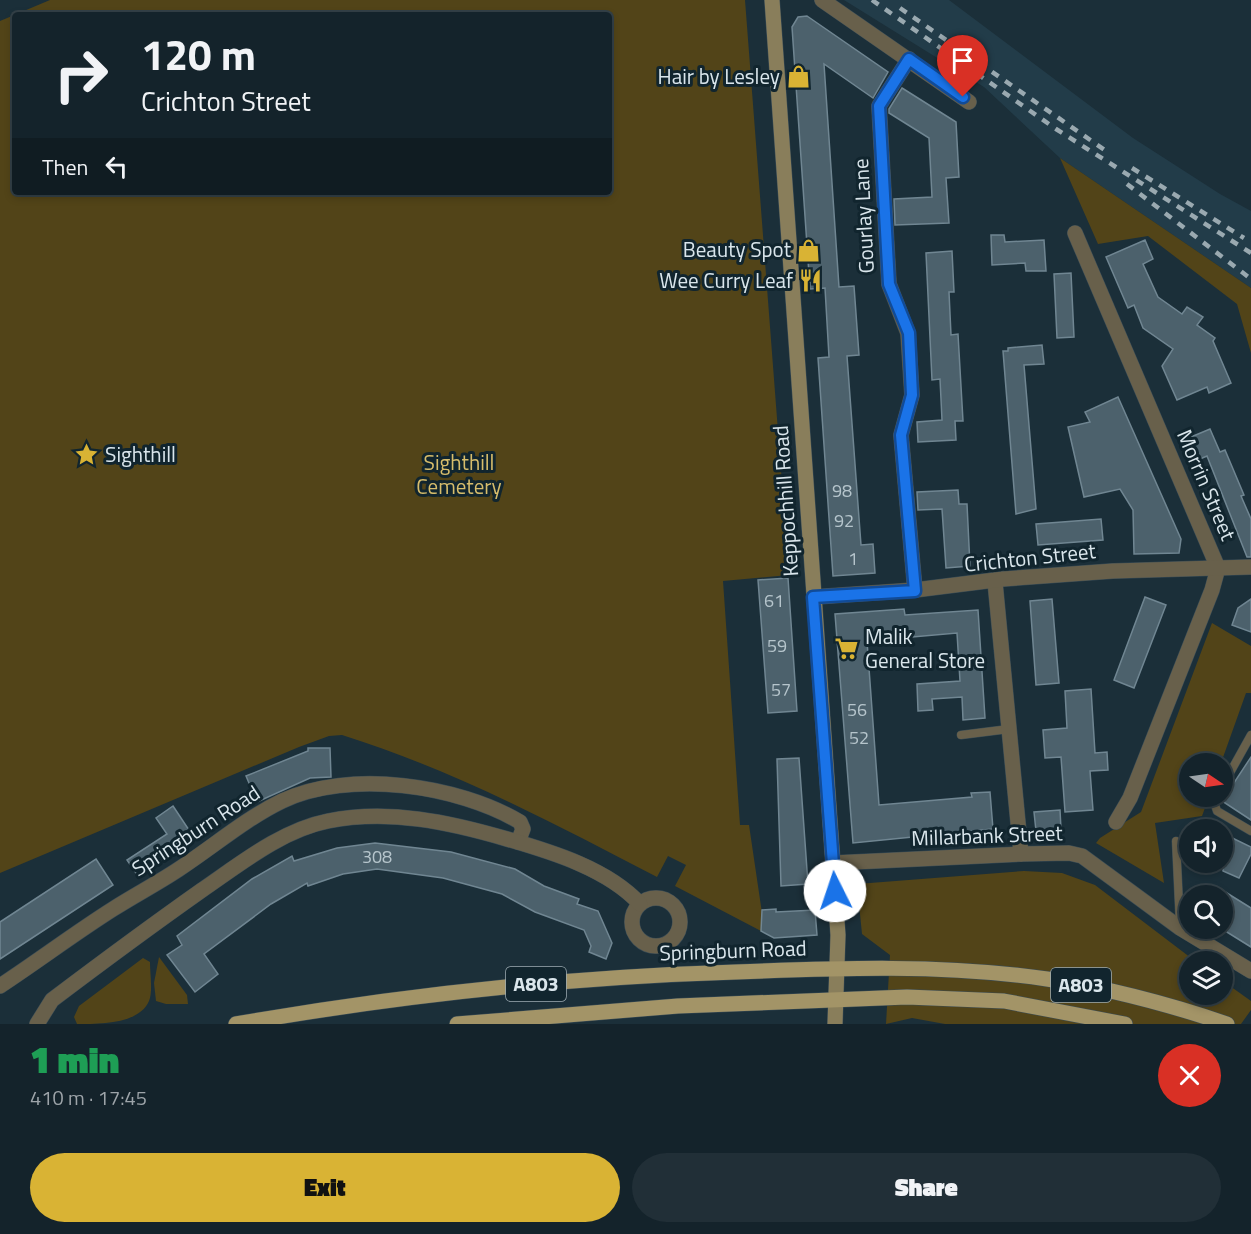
<!DOCTYPE html>
<html lang="en">
<head>
<meta charset="utf-8">
<style>
  body { margin:0; font-family:"Titillium Web",sans-serif; background:#212f37; color:#f1f3f6; height:100vh; display:flex; flex-direction:column; font-size:22px; white-space:nowrap }
  * { box-sizing:border-box; margin:0 }
  p { font-size:20px; color:#9da4a9 }
  .icon { flex:none; width:33px; height:33px; fill:none; stroke:currentColor; stroke-width:2; stroke-linecap:round; stroke-linejoin:round }
  .map { position:relative; height:1024px; overflow:hidden }
  .drawer { display:flex; flex-direction:column; background:#14232b; flex:1 }
  .drawer>* { flex:none }
  .banner { position:absolute; left:12px; top:12px; width:600px; height:183px; border-radius:6px; box-shadow:0 3px 9px #0003,0 0 0 2px #334047; background:#14232b; color:#f1f3f6; overflow:hidden }
  .needle { width:39px; rotate:103deg }
  .tools { position:absolute; left:1179px; top:753px; display:grid; gap:12px }
  .tools a { display:grid; place-items:center; width:54px; height:54px; border-radius:50%; background:#14232b; box-shadow:0 3px 9px #0003,0 0 0 2px #334047; font-size:30px }
  .pin { position:absolute; display:grid; place-items:center; width:51px; height:51px; color:#fff; margin:-62px -26px; border-radius:50% 50% 50% 0; rotate:-45deg; box-shadow:0 0 6px #0007 }
  .pin .icon { rotate:45deg }
  .me { position:absolute; width:66px; margin:-33px; rotate:356deg; stroke-linejoin:round; filter:drop-shadow(0 0 4px #0008) }
  .turn { display:flex; align-items:center; gap:21px; height:126px; padding:0 30px; font-size:27px }
  .turn .icon { width:78px; height:78px; stroke-width:2.5 }
  .turn b { display:block; font-size:42px; line-height:51px }
  .then { display:flex; align-items:center; height:57px; padding:0 30px; background:#0003; gap:12px; font-size:22px }
  .round { display:grid; place-items:center; flex:none; width:63px; height:63px; border-radius:32px; background:#212f37 }
  .overview { display:flex; align-items:center; justify-content:space-between; height:102px; padding:0 30px }
  h1 { font-size:36px; font-weight:800; line-height:45px; color:#1e9e55 }
  .primary-button { display:flex; gap:12px; margin-top:auto; padding:12px 30px }
  .primary-button a { flex:1; height:69px; border-radius:36px; background:#d9b334; color:#111; font-size:24px; font-weight:800; line-height:69px; text-align:center }
  .primary-button a+a { background:#212f37; color:#f1f3f6 }
  .map>svg:first-child { display:block }
  .built { fill:#223c49 }
  .green { fill:#524418; fill-rule:evenodd }
  .building { fill:#4c616c; stroke:#708692; stroke-width:1.5 }
  .lines { fill:none; stroke-linecap:round; stroke-linejoin:round }
  .lane-casing { stroke:#3a4c56; stroke-width:9 }
  .street-casing { stroke:#3a4c56; stroke-width:16 }
  .secondary-casing { stroke:#3a4c56; stroke-width:16 }
  .primary-casing { stroke:#3a4c56; stroke-width:16 }
  .lane { stroke:#68604b; stroke-width:8 }
  .street { stroke:#68604b; stroke-width:15 }
  .secondary { stroke:#897e5b; stroke-width:15 }
  .primary { stroke:#a39467; stroke-width:15 }
  .rail { stroke:#9aa9b0; stroke-width:4.5; stroke-dasharray:8 8; stroke-linecap:butt }
  .route-casing { stroke:#114b97; stroke-width:15 }
  .route { stroke:#1a73e8; stroke-width:10 }
  .labels { text-anchor:middle; stroke-width:6; stroke-linejoin:round; paint-order:stroke }
  .number-label { font-size:18px; fill:#b6c5cc }
  .shield { fill:#11252e; stroke:#9eacb3; stroke-width:1.5 }
  .shield-label { font-size:20px; font-weight:bold; fill:#dae6ec }
  .poi-label { font-size:21px; fill:#dae6ec; stroke:#11252e; text-anchor:end }
  .street-label { font-size:21px; fill:#dae6ec; stroke:#11252e }
  .park-label { font-size:21px; fill:#d7bd6b; stroke:#11252e }
</style>
</head>
<body>
<div class="map">
<svg width="1251" height="1024" viewBox="0 0 1251 1024">
  <rect width="100%" height="100%" fill="#1b2f39"/>
  <path class="built" d="M844,0H949L1133,138L1220,194L1251,211V288L1060,158L984,87Z"/>
  <g class="green">
    <path d="M50,0H745L789,575L723,581L740,825H749L762,913L761,931L675,886L686,865L668,856L657,877C557,825 454,770 342,735L329,736L299,747L0,873V21ZM15,15H609V192H15Z"/>
    <path d="M1060,158L1251,288V353L1237,304L1148,236L1098,244Z"/>
    <path d="M1212,623L1251,646V693H1246L1221,763L1190,764V796L1209,797L1202,816L1155,823L1164,883L1096,843L1100,838L1141,812Z"/>
    <path d="M1024,871L1062,873L1095,885L1195,961L1190,962V994H1222L1223,981L1251,1001V1010L1241,1024H945L912,1018L886,1024L890,955L862,934L857,884Z"/>
    <path d="M159,957L187,995L188,1004H166L156,1001L154,983Z"/>
    <path d="M143,958L150,962C150,973 153,992 149,1001C139,1024 101,1024 77,1024L74,1017L79,1006Z"/>
  </g>
  <g class="building">
    <path d="M807,16L888,72L873,98L824,64L839,287L854,286L859,355L847,356L861,545L873,544L875,573L833,576L818,358L829,357L825,288L810,289L792,27L798,17Z"/>
    <path d="M902,88L956,122L959,177L946,178L949,223L895,225L894,199L932,197L929,138L889,113V109Z"/>
    <path d="M991,235H1004L1005,242L1044,240L1046,271H1026L1025,263L992,265Z"/>
    <path d="M1145,240L1153,259L1143,264L1158,297L1182,314L1187,307L1203,317L1197,325L1215,338L1213,341L1231,383L1209,393L1207,387L1177,400L1162,366L1173,349L1143,328L1134,305L1128,308L1106,257Z"/>
    <path d="M952,251L954,292H949L951,335L958,334L963,421H955L956,440L918,442L917,422L942,420L940,379L932,380L926,253Z"/>
    <path d="M1071,273L1074,337L1057,338L1054,274Z"/>
    <path d="M1042,345L1044,364L1024,365L1036,509L1016,514L1003,351H1008V348Z"/>
    <path d="M1118,397L1181,539L1179,553L1134,554L1133,510L1120,489L1084,497L1068,427L1090,422L1085,412Z"/>
    <path d="M1210,429L1220,452L1225,450L1244,495L1241,496L1251,519V557H1247L1207,456L1200,459L1191,437Z"/>
    <path d="M958,490L959,504H967L970,566L946,568L942,509L918,510L917,492Z"/>
    <path d="M1101,519L1103,540L1038,545L1036,524Z"/>
    <path d="M788,578L797,711L768,713L758,580Z"/>
    <path d="M1145,597L1166,605L1134,688L1114,680Z"/>
    <path d="M1052,599L1059,683L1036,685L1030,601Z"/>
    <path d="M1251,599V632L1232,625L1238,608Z"/>
    <path d="M904,609L905,615L978,610L985,718L963,720L962,697L932,699L933,710L918,711L917,684L960,681L957,633L867,641L879,805L972,797L971,793L990,792L993,829L853,843L835,614Z"/>
    <path d="M1091,689L1095,753L1107,752L1108,770L1090,771L1093,810L1065,812L1061,757L1045,758L1043,730L1067,728L1065,691Z"/>
    <path d="M308,748H330L331,777L310,778L257,802L246,776L308,751Z"/>
    <path d="M1251,757V820L1222,801Z"/>
    <path d="M799,758L808,884L781,886L777,759Z"/>
    <path d="M173,806L195,839L138,876L127,860L167,834L156,818Z"/>
    <path d="M1060,810L1061,829L1036,831L1034,812Z"/>
    <path d="M1222,833L1251,847V854L1239,878L1223,871Z"/>
    <path d="M375,843L451,852L515,869L544,886L579,899L577,904L598,911L612,943L606,959L589,952L591,946L584,930L535,912L502,894L443,878L377,869L343,874L308,886L307,883L271,904L204,954L218,974L195,992L167,955L182,945L177,936L252,879L292,856L294,861L337,848Z"/>
    <path d="M96,859L113,885L0,959V922Z"/>
    <path d="M1222,890L1251,908V947L1222,929Z"/>
    <path d="M776,909V912L815,910L817,935L774,938L761,931L762,910Z"/>
  </g>
  <g class="lines">
    <defs>
      <g id="lane">
        <path d="M961,735L1009,729"/>
        <path d="M1222,787L1251,735"/>
        <path d="M1217,796L1215,805L1217,811L1251,831"/>
        <path d="M1176,841L1180,926"/>
      </g>
      <g id="street">
        <path d="M822,0L969,102"/>
        <path d="M909,59L879,106L889,284L908,333L912,395L901,435L915,590"/>
        <path d="M1075,233L1218,568L1212,590L1130,798L1116,822"/>
        <path d="M995,582L1021,854"/>
        <path d="M814,597L915,590L1003,579L1113,571L1251,567"/>
        <path d="M833,863L1021,854L1069,853L1082,856L1180,928L1251,971"/>
        <circle cx="656" cy="922" r="24"/>
        <path d="M0,986C38,961 75,933 113,909C135,895 158,883 179,869C214,846 245,819 282,801C349,769 458,785 520,822L523,829L518,842"/>
        <path d="M37,1024L52,1000C101,963 151,926 202,890C240,864 282,830 328,821C389,809 449,822 507,839C552,852 608,869 640,904"/>
      </g>
      <path id="secondary" d="M772,0L838,935L835,1024"/>
      <g id="primary">
        <path d="M236,1024C402,995 568,977 736,972C839,968 944,964 1047,979C1108,988 1168,1004 1227,1024"/>
        <path d="M457,1024L678,1006L907,997L1004,1001L1125,1024"/>
      </g>
    </defs>
    <use href="#lane" class="lane-casing"/>
    <use href="#street" class="street-casing"/>
    <use href="#secondary" class="secondary-casing"/>
    <use href="#primary" class="primary-casing"/>
    <use href="#lane" class="lane"/>
    <use href="#street" class="street"/>
    <use href="#secondary" class="secondary"/>
    <use href="#primary" class="primary"/>
    <g class="rail">
      <path d="M872,0L1056,129L1251,253"/>
      <path d="M900,8L1109,153"/>
      <path d="M1132,168L1244,238"/>
      <path d="M1127,184L1251,279"/>
    </g>
  </g>
  <g class="lines">
    <defs>
      <path id="route" d="M835,891L813,597L915,591L901,435L912,395L909,333L889,284L879,106L909,59L963,97"/>
    </defs>
    <use href="#route" class="route-casing"/>
    <use href="#route" class="route"/>
  </g>
  <defs>
    <symbol id="shop-bare" viewBox="-9 -9 18 18"><path d="M-5-2.5h2.3a2.7 3.5 0 0 1 5.4 0H5L5.5 6h-11ZM-1.5-2.5h3a1.5 2.3 0 0 0-3 0Z" fill="#d9b334" stroke="#11252e" stroke-width="2.5" paint-order="stroke"/></symbol>
    <symbol id="restaurant-bare" viewBox="-9 -9 18 18"><path d="M-5-6h1v4h1v-4h1v4h1v-4h1v5L-1.5 .5V6h-2V.5L-5-1ZM5-6V6H3V1.5H1.5Q1.5-4 5-6Z" fill="#d9b334" stroke="#11252e" stroke-width="2.5" paint-order="stroke"/></symbol>
    <symbol id="sight-bare" viewBox="-9 -9 18 18"><path d="M0-6L1.8-2.2L6-1.7L2.9 1.2L3.7 5.4L0 3.3L-3.7 5.4L-2.9 1.2L-6-1.7L-1.8-2.2Z" fill="#d9b334" stroke="#11252e" stroke-width="2.5" paint-order="stroke"/></symbol>
    <symbol id="supermarket-bare" viewBox="-9 -9 18 18"><path d="M-6-5.5h2.5l.6 2H6L4.5 2H-2.5L-4.4-4H-6ZM-1.5 3.2a1.3 1.3 0 1 0 .1 0ZM3 3.2a1.3 1.3 0 1 0 .1 0Z" fill="#d9b334" stroke="#11252e" stroke-width="2.5" paint-order="stroke"/></symbol>
  </defs>
  <g fill-rule="evenodd">
    <use href="#shop-bare" x="782" y="60" width="33" height="33"/>
    <use href="#shop-bare" x="792" y="234" width="33" height="33"/>
    <use href="#restaurant-bare" x="794" y="264" width="33" height="33"/>
    <use href="#sight-bare" x="70" y="438" width="33" height="33"/>
    <use href="#supermarket-bare" x="830" y="632" width="33" height="33"/>
  </g>
  <g class="labels">
    <g class="number-label">
      <text x="842" y="497">98</text>
      <text x="844" y="527">92</text>
      <text x="853" y="565">1</text>
      <text x="774" y="607">61</text>
      <text x="777" y="652">59</text>
      <text x="781" y="696">57</text>
      <text x="857" y="716">56</text>
      <text x="859" y="744">52</text>
      <text x="377" y="863">308</text>
    </g>
    <g class="shield">
      <rect x="506" y="967" width="60" height="34" rx="4.5"/>
      <rect x="1051" y="968" width="60" height="34" rx="4.5"/>
    </g>
    <g class="shield-label">
      <text x="536" y="991">A803</text>
      <text x="1081" y="992">A803</text>
    </g>
    <g class="poi-label">
      <text x="780" y="84">Hair by Lesley</text>
      <text x="791" y="257">Beauty Spot</text>
      <text x="793" y="288">Wee Curry Leaf</text>
      <text x="105" y="462" text-anchor="start">Sighthill</text>
      <text x="865" y="644" text-anchor="start">Malik<tspan x="865" dy="24">General Store</tspan></text>
    </g>
    <g class="street-label">
      <text transform="translate(864 216) rotate(-93)" y="7">Gourlay Lane</text>
      <text transform="translate(1206 485) rotate(67)" y="7">Morrin Street</text>
      <text transform="translate(786 501) rotate(-94)" y="7">Keppochhill Road</text>
      <text transform="translate(1030 558) rotate(-6)" y="7">Crichton Street</text>
      <text transform="translate(196 831) rotate(-33)" y="7">Springburn Road</text>
      <text transform="translate(987 836) rotate(-2)" y="7">Millarbank Street</text>
      <text transform="translate(733 951) rotate(-2)" y="7">Springburn Road</text>
    </g>
    <g class="park-label">
      <text x="459" y="470">Sighthill<tspan x="459" dy="24">Cemetery</tspan></text>
    </g>
  </g>
</svg>
<div class="tools">
<a><svg class="needle" viewBox="-14 -14 28 28"><path d="M0-13l5 13h-10z" fill="#e53935"/><path d="M0 13l5-13h-10z" fill="#9da4a9"/></svg></a>
<a><svg class="icon" aria-label="sound" viewBox="0 0 24 24"><path d="M4 9h4l5-4v14l-5-4H4zM17 9q2 3 0 6"/></svg></a>
<a><svg class="icon" aria-label="search" viewBox="0 0 24 24"><circle cx="10" cy="10" r="6"/><path d="M15 15l6 6"/></svg></a>
<a><svg class="icon" aria-label="layers" viewBox="0 0 24 24"><path d="M12 4l9 5-9 5-9-5zM3 14l9 5 9-5"/></svg></a>
</div>
<div class="pin" style="left:963px;top:97px;background:#d93025"><svg class="icon" aria-label="arrive" viewBox="0 0 24 24"><path d="M6 21V4h12l-3 4 3 4H6"/></svg></div>
<svg class="me" style="left:835px;top:891px" viewBox="-20 -20 40 40"><circle r="19" fill="#fff"/><path d="M0-13L10 11 0 6-10 11z" fill="#1a73e8"/></svg>
<div class="banner">
<div class="turn"><svg class="icon" aria-label="right" viewBox="0 0 24 24"><path d="M7 20v-9h11M14 6l5 5-5 5"/></svg><div><b>120 m</b>Crichton Street</div></div>
<div class="then">Then<svg class="icon" aria-label="left" viewBox="0 0 24 24"><path d="M17 20v-9H6M10 6l-5 5 5 5"/></svg></div>
</div>
</div>
<section class="drawer">
<div class="overview"><div><h1>1 min</h1><p>410 m · 17:45</p></div><a class="round" style="background:#d93025;color:#fff"><svg class="icon" aria-label="close" viewBox="0 0 24 24"><path d="M6 6l12 12M18 6L6 18"/></svg></a></div>
<div class="primary-button"><a>Exit</a><a>Share</a></div>
</section>
</body>
</html>
